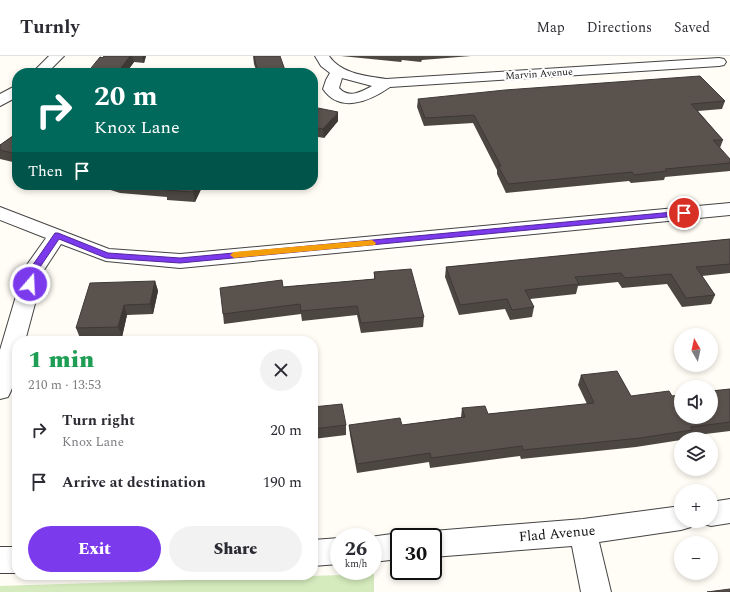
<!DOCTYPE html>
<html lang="en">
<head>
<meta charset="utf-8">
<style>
  body { margin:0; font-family:Spectral,serif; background:#f2f2f3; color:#2b2b33; height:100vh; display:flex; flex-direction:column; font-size:15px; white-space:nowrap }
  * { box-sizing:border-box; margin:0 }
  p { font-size:13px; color:#7c7c81 }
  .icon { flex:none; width:22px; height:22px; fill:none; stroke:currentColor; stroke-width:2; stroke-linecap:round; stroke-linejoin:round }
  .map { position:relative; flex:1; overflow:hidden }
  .drawer { position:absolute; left:12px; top:280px; width:306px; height:244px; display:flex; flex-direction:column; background:#fff; border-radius:16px; box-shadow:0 2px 6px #0003 }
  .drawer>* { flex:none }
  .guide { position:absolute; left:12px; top:12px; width:306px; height:122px; border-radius:16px; box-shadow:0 2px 6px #0003; background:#00695c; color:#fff; overflow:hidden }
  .needle { width:26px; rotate:351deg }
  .tools { position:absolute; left:674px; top:272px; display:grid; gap:8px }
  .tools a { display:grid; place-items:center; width:44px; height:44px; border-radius:50%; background:#fff; box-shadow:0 2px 6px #0003; font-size:20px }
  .speed { position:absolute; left:330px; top:472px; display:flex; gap:8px; font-size:20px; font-weight:700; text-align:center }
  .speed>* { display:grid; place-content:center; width:52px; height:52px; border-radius:50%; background:#fff; box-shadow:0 2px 6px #0003; line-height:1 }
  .speed small { font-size:10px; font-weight:400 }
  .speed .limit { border:2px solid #111; border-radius:6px; background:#fff; color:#111 }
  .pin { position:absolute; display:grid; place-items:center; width:34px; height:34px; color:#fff; margin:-17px; border:2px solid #fff; border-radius:50%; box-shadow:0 1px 4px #0007 }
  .me { position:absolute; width:44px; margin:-22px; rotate:19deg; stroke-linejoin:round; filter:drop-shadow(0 0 3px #0008) }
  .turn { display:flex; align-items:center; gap:14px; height:84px; padding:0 16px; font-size:18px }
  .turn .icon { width:52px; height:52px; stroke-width:2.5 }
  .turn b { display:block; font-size:28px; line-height:34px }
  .then { display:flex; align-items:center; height:38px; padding:0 16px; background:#0003; gap:8px; font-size:15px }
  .round { display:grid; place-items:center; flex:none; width:42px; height:42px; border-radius:21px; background:#f2f2f3 }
  .headline { display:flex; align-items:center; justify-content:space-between; height:68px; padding:0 16px }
  h1 { font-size:24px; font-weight:800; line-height:30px; color:#1e9e55 }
  .button { display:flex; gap:8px; margin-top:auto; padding:8px 16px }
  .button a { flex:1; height:46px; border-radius:24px; background:#7c3aed; color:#fff; font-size:16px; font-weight:800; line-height:46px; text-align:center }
  .button a+a { background:#f2f2f3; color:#2b2b33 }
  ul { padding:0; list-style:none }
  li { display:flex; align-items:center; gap:12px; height:52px; padding:0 16px }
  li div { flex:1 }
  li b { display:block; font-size:15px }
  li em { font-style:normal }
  header { display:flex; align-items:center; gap:24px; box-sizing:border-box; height:56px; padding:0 20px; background:#fff; border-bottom:1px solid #e1e1e2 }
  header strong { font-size:19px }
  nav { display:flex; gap:22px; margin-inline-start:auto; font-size:14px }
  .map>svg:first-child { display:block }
  .green { fill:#d5ebbd }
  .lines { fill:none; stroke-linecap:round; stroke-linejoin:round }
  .minor-casing { stroke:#444; stroke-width:2 }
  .minor { fill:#fff; fill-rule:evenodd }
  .wall { fill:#4d4742 }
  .shaded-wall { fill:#3f3936 }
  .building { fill:#5a524d; stroke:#3f3936 }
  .route { fill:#7c3aed; stroke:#51269a }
  .slow { fill:#f59e0b }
  .labels { text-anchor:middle; stroke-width:4; stroke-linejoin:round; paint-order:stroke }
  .far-street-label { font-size:10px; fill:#111; stroke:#fff }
  .near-street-label { font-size:14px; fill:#111; stroke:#fff }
</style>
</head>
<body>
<header>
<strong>Turnly</strong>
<nav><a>Map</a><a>Directions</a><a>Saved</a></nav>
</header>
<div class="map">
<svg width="730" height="536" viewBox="0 0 730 536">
  <rect width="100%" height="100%" fill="#fffdf5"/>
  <path class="green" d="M374,518V536H0V530Z"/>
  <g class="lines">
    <defs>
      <g id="minor">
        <path d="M49,0H64L47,17H32Z"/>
        <path d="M315,0H329C341,18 367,20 386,23L719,2L724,3L726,6L724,9L719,10L390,31C370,45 340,58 323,33L326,24L330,17L321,10ZM342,22L372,30C361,36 349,43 339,32Z"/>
        <path d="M17,29V41L0,50V38Z"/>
        <path d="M730,147V159L180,212L106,205L61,188L44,214L25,285H17C17,304 18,323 8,341L0,343V294L24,213L46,182L0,164V151L109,193L180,198Z"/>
        <path d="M730,443V467L711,470L701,467L700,465H711V446Z"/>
        <path d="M681,450V465H693L691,471L681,474L599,486L611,536H581L572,490L433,501V481H422L423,479L433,475L583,463Z"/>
        <path d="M399,477L409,481H399V503L373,506V481H370Z"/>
        <path d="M339,482V508L313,510V484Z"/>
        <rect x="0" y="491" width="17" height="26"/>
      </g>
    </defs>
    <use href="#minor" class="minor-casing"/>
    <use href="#minor" class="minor"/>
  </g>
  <g class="wall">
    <path d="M104,0H146L144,7L134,6L126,17H87Z"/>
    <path d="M253,0L286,17H257L254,8Z"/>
    <path d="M341,0H471L422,4L421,6L402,4L401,6Z"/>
    <path d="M418,43L725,45L722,53L698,55L723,84L720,92L730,107V115L665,121L664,124L631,127L629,125L506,137L497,118V114L473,67L424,70L417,51Z"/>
    <path d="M313,51L338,65L324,82L313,80Z"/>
    <path d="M17,77V107L0,103V89Z"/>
    <path d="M95,129H203L195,146L167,144V141L120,137Z"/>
    <path d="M730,183V217L702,220L715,239L711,248L682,251L667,228L622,232L618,226L578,230L576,238L530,243L534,251L532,261L510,264L505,253L459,259L445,221L446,211Z"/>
    <path d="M374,216L424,261L423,271L361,277L357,259L302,265L301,258L224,268L223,258L283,231L374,223Z"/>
    <path d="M155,225L158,235L153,258L127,259L122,281L80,282L76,272Z"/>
    <path d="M581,319L631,340H672L730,333V375L689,380L688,383H681V384L636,391L521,403L520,400L430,412L429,406L357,417L350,379L349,369H402L461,361L462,352L488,358L587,348L578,329Z"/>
    <path d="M313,351L346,369V379L313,383Z"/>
    <path d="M313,388L316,425L313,426Z"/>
  </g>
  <g class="shaded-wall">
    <path d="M130,0H132L134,6L126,17H117Z"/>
    <path d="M142,0H146L144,7Z"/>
    <path d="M338,56V65L324,82L323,73Z"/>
    <path d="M196,129H203L195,146L193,136Z"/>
    <path d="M155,225L158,235L153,258L150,248Z"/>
    <path d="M124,249L127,259L122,281L118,271Z"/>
  </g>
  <g class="building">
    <path d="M104,0H130L117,17H87L100,1L103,2Z"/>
    <path d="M254,0H280L286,17H258Z"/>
    <path d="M700,20L725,45L691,48L723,84H713L730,103V107L665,113L667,115L634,119L632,116L508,128L498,110H501L474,59L425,62L418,43L505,34Z"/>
    <path d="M313,51L338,56L323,73L313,71Z"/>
    <path d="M17,77V98L0,94V89Z"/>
    <path d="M135,129H196L193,136L165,134L167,131Z"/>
    <path d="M730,183V208L696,211L715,239L686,242L671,218L625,222L621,217L575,221L579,228L525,234L534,251L512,254L507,243L460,249L446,211Z"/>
    <path d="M411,213L424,261L361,267L357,250L301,255L300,248L223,258L220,232L282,224L283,231L375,223L374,216Z"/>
    <path d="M155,225L150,248L124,249L118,271L76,272L90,227Z"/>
    <path d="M617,315L631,340L669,335L672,340L681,339V361H711V335L730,333V366L691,371L692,374L640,382L523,394L522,390L431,402L430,397L357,408L349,369L400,362L402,369L465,361L462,352L485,350L488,358L594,347L581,319Z"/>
    <path d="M342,348L346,369L313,373V351Z"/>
    <path d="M313,388L316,416H313Z"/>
    <path d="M730,533V536H707Z"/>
  </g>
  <path class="route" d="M684,155H687V159L180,207L106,202L59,183L38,214L33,231H27L25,228L30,213L55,177H58L108,197L180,202Z"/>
  <path class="slow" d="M372,184L376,187L375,189L234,202L230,199L234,196Z"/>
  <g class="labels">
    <g class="far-street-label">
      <text transform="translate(539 17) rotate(-4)" y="4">Marvin Avenue</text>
    </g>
    <g class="near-street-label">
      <text transform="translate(557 477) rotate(-5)" y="5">Flad Avenue</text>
    </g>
  </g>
</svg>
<div class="tools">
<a><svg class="needle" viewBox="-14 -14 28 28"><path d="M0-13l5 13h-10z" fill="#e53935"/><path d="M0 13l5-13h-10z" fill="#7c7c81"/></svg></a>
<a><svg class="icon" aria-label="sound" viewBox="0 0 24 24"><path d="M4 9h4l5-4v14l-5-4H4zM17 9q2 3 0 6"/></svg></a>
<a><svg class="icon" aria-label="layers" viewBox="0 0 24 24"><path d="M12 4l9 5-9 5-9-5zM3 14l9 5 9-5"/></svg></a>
<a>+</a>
<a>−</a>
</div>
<div class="speed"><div>26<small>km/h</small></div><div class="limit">30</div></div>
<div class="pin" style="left:684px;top:157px;background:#d93025"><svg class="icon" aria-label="arrive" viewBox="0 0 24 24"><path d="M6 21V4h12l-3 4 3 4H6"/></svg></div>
<svg class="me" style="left:30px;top:228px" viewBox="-20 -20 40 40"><circle r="17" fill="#7c3aed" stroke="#fff" stroke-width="3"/><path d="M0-11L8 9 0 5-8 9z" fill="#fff"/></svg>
<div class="guide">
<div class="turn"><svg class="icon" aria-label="right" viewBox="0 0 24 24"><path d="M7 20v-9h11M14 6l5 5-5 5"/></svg><div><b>20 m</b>Knox Lane</div></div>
<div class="then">Then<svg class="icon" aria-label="arrive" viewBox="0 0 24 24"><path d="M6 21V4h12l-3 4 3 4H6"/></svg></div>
</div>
<section class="drawer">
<div class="headline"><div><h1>1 min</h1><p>210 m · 13:53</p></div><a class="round"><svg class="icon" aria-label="close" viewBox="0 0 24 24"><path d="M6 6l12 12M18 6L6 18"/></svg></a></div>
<ul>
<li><svg class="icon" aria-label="right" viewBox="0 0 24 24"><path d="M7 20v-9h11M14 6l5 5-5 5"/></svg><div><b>Turn right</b><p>Knox Lane</p></div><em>20 m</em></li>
<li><svg class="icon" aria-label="arrive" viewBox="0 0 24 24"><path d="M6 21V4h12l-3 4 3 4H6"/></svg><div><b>Arrive at destination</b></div><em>190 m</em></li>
</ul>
<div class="button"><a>Exit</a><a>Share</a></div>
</section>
</div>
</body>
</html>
